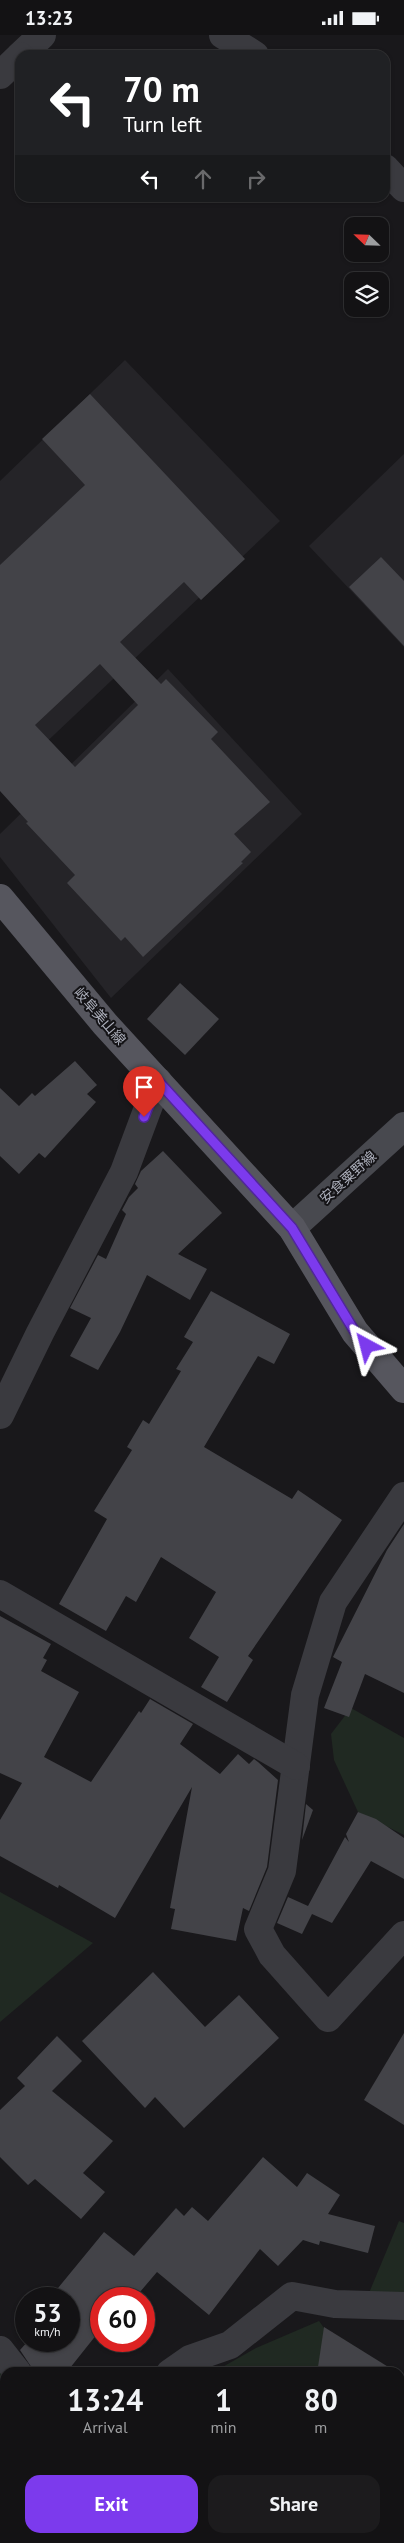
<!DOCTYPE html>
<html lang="en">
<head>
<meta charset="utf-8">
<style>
  body { margin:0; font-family:"PT Sans","Noto Sans JP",sans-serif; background:#1c1b1d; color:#f1f3f6; height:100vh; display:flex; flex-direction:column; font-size:19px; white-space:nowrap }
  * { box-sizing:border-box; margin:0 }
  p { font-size:16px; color:#9d9ea0 }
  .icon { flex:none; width:28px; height:28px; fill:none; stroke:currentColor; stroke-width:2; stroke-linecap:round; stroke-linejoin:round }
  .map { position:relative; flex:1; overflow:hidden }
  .side { position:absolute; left:0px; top:2332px; width:405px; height:176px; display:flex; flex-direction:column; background:#131214; border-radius:15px 15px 0 0; box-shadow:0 1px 4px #0004,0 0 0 1px #323234 }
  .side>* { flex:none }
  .guide { position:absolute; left:15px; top:15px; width:375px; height:152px; border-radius:15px; box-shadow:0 1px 4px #0004,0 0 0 1px #323234; background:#202124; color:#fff; overflow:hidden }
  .needle { width:32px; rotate:293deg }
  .buttons { position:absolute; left:344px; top:182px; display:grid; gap:10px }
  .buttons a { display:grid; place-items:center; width:45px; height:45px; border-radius:10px; background:#131214; box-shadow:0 1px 4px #0004,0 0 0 1px #323234; font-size:25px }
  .speed { position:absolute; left:15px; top:2252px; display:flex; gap:10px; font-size:25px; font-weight:700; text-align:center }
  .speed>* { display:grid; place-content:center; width:65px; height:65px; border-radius:50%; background:#131214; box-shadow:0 1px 4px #0004,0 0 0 1px #323234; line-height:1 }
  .speed small { font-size:12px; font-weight:400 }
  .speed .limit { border:8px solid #d22; background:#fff; color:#111 }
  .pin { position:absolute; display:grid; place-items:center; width:42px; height:42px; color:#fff; margin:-51px -21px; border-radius:50% 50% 50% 0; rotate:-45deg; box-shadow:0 0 5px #0007 }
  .pin .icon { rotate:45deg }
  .me { position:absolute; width:55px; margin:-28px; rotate:322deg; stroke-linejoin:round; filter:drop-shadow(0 0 4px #0008) }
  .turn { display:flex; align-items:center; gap:18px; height:105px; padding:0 25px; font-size:22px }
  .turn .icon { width:65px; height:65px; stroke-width:2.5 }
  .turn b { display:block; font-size:35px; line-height:42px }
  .lanes { display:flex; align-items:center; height:48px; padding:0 25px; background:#0003; justify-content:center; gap:25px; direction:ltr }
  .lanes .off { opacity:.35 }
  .eta { display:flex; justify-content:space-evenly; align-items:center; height:85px; text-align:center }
  .eta b { font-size:30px; font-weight:700; line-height:35px }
  .button { display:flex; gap:10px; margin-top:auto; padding:10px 25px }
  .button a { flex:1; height:58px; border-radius:15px; background:#7c3aed; color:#fff; font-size:20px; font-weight:700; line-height:58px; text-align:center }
  .button a+a { background:#1c1b1d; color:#f1f3f6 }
  .status { display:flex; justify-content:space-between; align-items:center; height:35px; padding:0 25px; background:#131214; direction:ltr }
  .status svg { height:14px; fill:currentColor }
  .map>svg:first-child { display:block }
  .built { fill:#252428 }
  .green { fill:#202922 }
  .building { fill:#434348; fill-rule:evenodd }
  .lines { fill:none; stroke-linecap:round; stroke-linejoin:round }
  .street { stroke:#3a3a3f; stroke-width:28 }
  .secondary { stroke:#48494f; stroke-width:28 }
  .primary { stroke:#56565e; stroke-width:28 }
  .route-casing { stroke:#51269a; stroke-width:12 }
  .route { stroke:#7c3aed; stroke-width:9 }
  .labels { text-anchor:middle; stroke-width:4; stroke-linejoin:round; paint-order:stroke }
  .street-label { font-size:14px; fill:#abaeba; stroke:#141316 }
</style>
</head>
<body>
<div class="status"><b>13:23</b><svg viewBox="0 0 49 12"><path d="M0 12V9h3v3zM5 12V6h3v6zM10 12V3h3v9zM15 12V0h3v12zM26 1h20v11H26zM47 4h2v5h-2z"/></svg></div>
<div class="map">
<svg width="404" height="2508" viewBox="0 0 404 2508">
  <rect width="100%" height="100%" fill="#19181b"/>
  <g class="built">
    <path d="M125,325L280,486L0,751V446Z"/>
    <path d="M404,419V612L309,511Z"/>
    <path d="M168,634L302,779L111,963L0,822V799Z"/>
  </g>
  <g class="green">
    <path d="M351,1673L404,1703V1800L358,1777L334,1725L331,1699Z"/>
    <path d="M0,1857L93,1908L0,1987Z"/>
    <path d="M399,2186L404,2188V2274L364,2270Z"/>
    <path d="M319,2286L338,2312L325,2337L212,2338L256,2313Z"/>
    <path d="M0,2330L5,2338V2480L0,2479Z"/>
    <path d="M400,2451L404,2454V2508H303L292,2504H400Z"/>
    <path d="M0,2495L5,2496V2504H263L278,2508H0Z"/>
  </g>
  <g class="building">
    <path d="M90,359L245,524L201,565L184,547L120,607L161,649L166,644L218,697L211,704L270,767L234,799L251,817L241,827L243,828L143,922L125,902L121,906L67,848L75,840L26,788L28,787L0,756V530L85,450L42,404ZM100,629L138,670L75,732L35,690Z"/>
    <path d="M381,522L404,546V611L349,552Z"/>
    <path d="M180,948L219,984L185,1020L147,984Z"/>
    <path d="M75,1026L97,1050L87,1059L96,1067L45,1123L39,1118L19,1139L0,1121V1053L19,1071L32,1058L35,1061Z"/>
    <path d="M163,1116L222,1178L178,1219L207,1234L190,1265L147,1240L120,1297L98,1335L70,1321L91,1283L70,1273L98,1220L106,1224L126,1179L122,1175L129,1162L138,1153L135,1149L141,1136Z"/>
    <path d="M211,1256L290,1299L274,1329L258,1321L204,1412L292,1464L298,1455L342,1485L248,1621L253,1625L227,1667L201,1652L219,1622L189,1603L216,1557L161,1522L136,1567L126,1561L106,1596L59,1569L107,1484L94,1476L132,1415L127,1412L143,1385L149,1389L181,1336L176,1334L193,1307L184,1302Z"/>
    <path d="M404,1489V1658L365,1639L349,1682L324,1673L342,1627L333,1622L387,1515Z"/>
    <path d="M0,1581L51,1609L43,1623L47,1625L41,1636L79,1657L44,1722L91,1747L139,1676L141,1678L150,1664L193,1689L180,1709L220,1739L238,1719L249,1729L254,1724L258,1727L278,1745L267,1832L249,1876L243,1873L236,1906L171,1894L175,1874L170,1873L192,1752L115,1883L59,1850L58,1853L0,1821V1785L22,1748L0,1738Z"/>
    <path d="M306,1769L313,1775L302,1805Z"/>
    <path d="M358,1777L376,1784L404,1803V1844L371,1826L332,1888L312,1879L302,1899L277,1888L288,1862L308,1871L345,1802L349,1807L346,1799Z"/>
    <path d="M153,1937L205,1992L239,1960L279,2003L184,2093L155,2062L145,2073L82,2006Z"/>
    <path d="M404,1998V2090L364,2065Z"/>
    <path d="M57,2001L82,2026L52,2056L113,2106L83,2138L105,2157L81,2184L35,2144L28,2150L0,2122V2075L25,2051L17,2043Z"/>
    <path d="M263,2122L297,2152L307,2138L340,2160L328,2179L375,2191L368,2218L320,2206L319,2210L303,2205L278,2231L260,2214L209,2280L157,2237L134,2264H101V2294L66,2338H37L32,2333L20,2315L28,2306H69V2264H49L104,2197L134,2221L176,2173L184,2181L192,2172L208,2186Z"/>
    <path d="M324,2292L398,2338H332L318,2332Z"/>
  </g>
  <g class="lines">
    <g class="street">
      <path d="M223,0L255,20"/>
      <path d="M21,20L42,0"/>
      <path d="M0,40L20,21"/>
      <path d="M385,133L404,153"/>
      <path d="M0,1380L40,1298L124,1137L158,1046"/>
      <path d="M404,1461L333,1567L305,1660L282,1836L258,1894L272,1920L328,1983L404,1900"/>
      <path d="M0,1559L296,1731"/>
      <path d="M0,2315L18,2338"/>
      <path d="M170,2338L190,2324L230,2310L292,2261L335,2269L404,2271"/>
    </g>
    <path class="secondary" d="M292,1193L404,1091"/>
    <path class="primary" d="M0,863L105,989L292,1193L355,1297L404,1354"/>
  </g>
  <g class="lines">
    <defs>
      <path id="route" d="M144,1082L158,1046L292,1193L355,1297L367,1311"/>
    </defs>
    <use href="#route" class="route-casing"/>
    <use href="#route" class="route"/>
  </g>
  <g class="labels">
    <g class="street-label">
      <text transform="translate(100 981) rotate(49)" y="5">岐阜美山線</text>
      <text transform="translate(348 1142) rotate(-42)" y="5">安食粟野線</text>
    </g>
  </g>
</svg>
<div class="buttons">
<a><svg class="needle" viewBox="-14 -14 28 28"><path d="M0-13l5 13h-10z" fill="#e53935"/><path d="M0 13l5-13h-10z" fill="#9d9ea0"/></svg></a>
<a><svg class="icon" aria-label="layers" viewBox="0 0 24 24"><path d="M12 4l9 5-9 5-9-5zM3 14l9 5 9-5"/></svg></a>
</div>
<div class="speed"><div>53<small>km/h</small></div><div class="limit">60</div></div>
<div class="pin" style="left:144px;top:1082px;background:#d93025"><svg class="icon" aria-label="arrive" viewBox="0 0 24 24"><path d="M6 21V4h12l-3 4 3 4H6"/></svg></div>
<svg class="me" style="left:367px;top:1311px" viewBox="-20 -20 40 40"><path d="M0-17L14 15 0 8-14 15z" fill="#7c3aed" stroke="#fff" stroke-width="4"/></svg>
<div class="guide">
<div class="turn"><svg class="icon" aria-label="left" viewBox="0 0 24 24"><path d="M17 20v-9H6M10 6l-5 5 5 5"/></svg><div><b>70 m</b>Turn left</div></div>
<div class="lanes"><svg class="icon" aria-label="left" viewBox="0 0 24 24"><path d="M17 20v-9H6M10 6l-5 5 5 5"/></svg><svg class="icon off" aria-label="ahead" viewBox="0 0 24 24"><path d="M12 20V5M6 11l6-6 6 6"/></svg><svg class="icon off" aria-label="right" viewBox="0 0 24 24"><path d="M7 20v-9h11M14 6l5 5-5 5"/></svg></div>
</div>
<section class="side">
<div class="eta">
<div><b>13:24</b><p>Arrival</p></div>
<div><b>1</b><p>min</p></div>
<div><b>80</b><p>m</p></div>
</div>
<div class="button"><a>Exit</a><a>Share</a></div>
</section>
</div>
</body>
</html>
